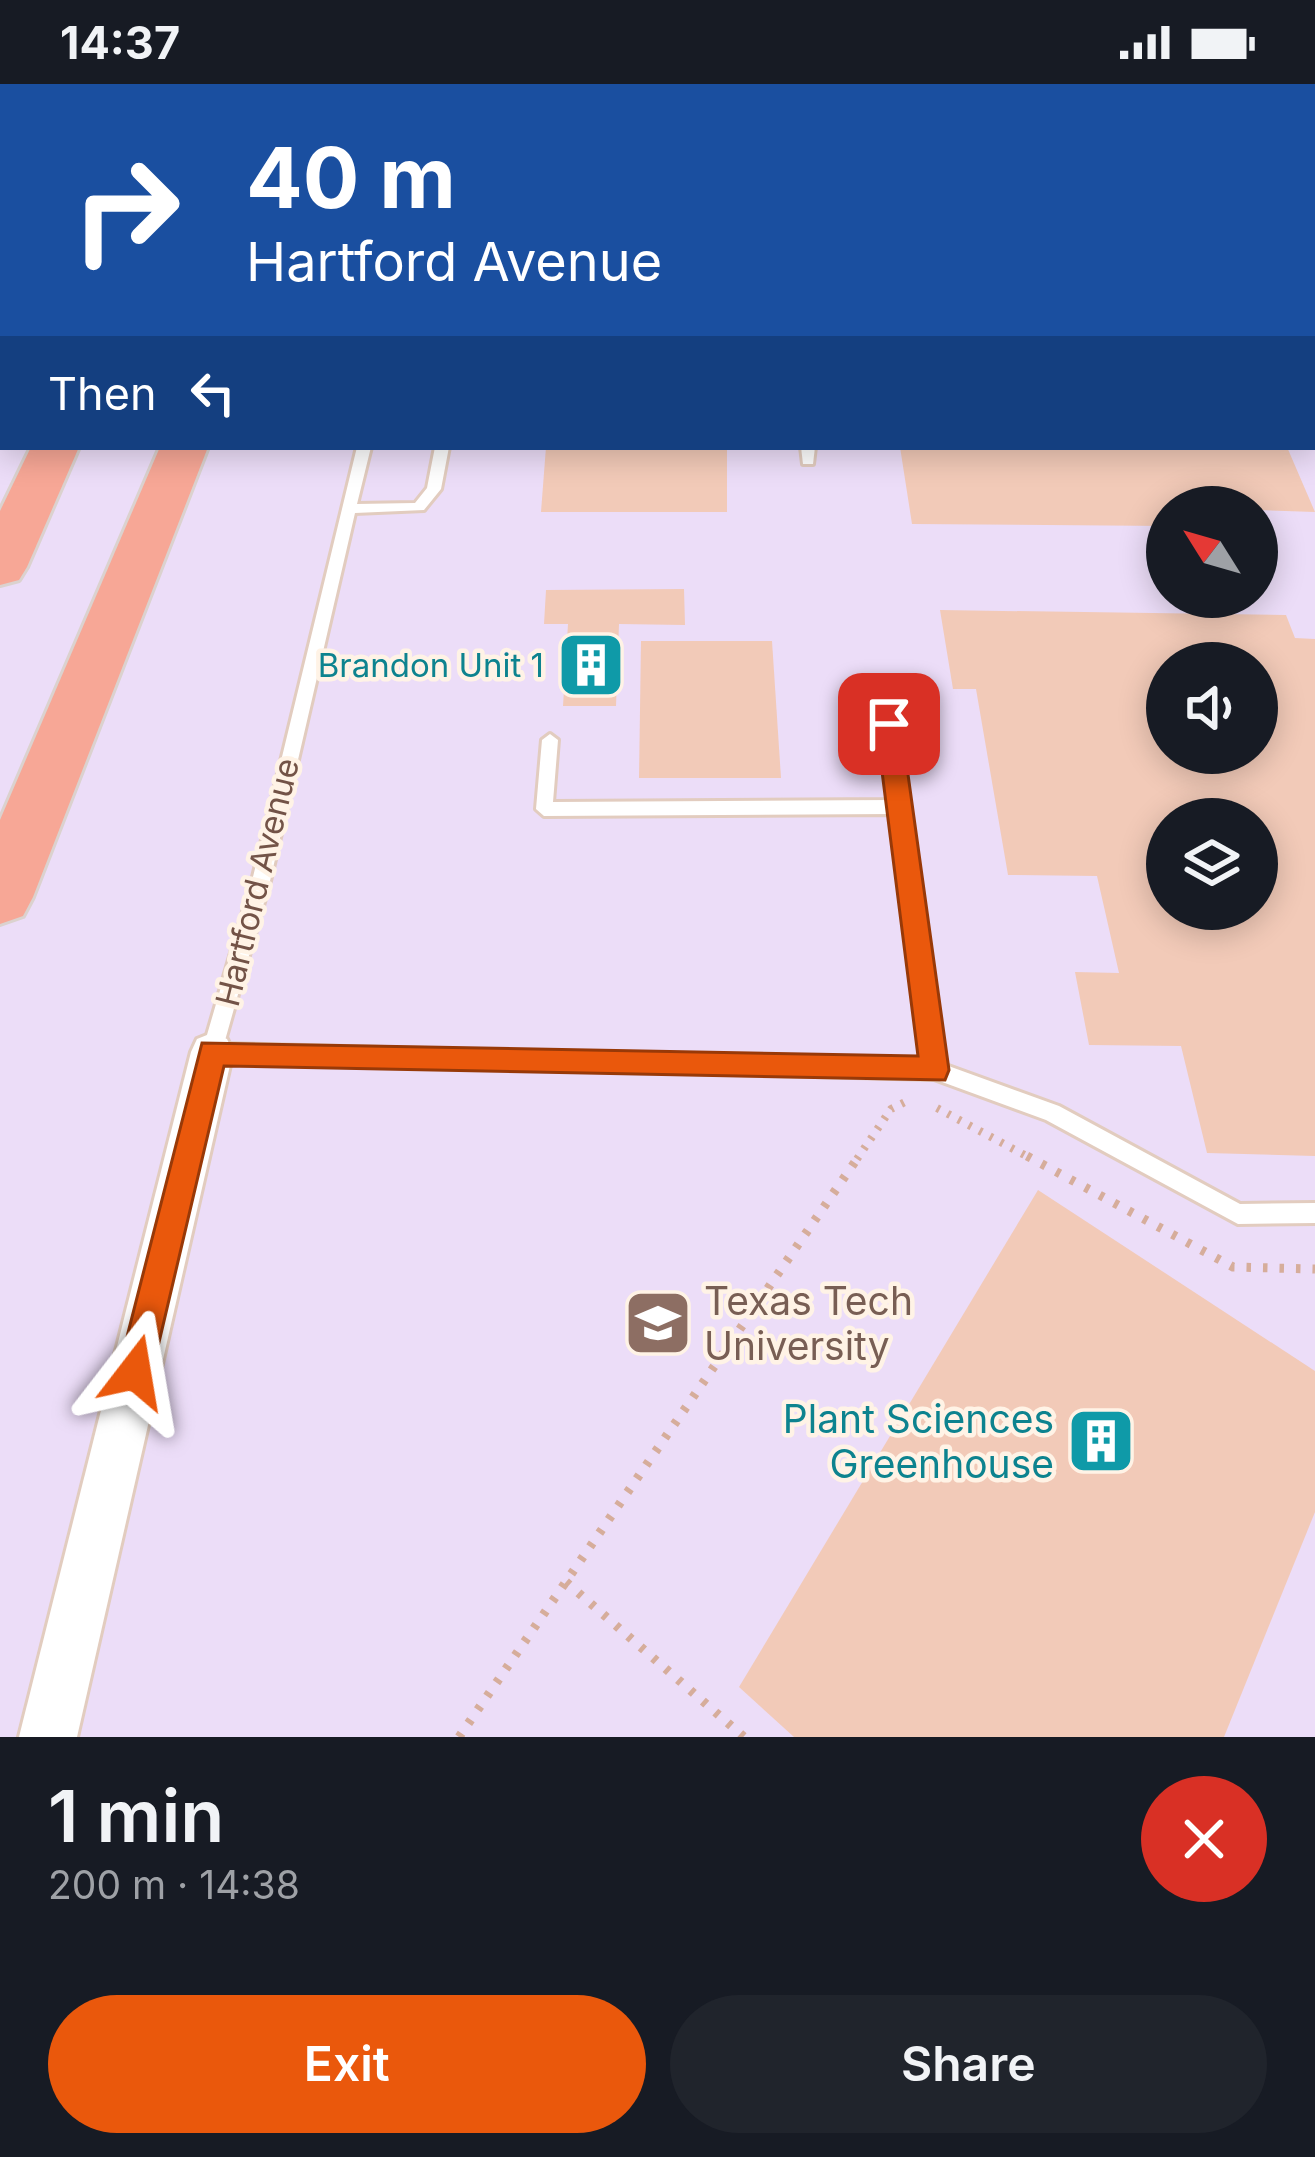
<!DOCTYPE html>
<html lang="en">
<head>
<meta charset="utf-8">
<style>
  body { margin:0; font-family:Inter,sans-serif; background:#20242c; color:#f1f3f6; height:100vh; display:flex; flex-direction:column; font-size:45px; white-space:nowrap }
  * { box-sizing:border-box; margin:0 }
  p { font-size:39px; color:#9ea1a6 }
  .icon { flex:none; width:66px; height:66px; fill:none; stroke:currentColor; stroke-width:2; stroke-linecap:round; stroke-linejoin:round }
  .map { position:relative; height:1653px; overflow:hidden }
  .details { display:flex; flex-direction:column; background:#171b24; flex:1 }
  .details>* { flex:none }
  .banner { position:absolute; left:0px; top:0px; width:1317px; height:366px; box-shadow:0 6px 30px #0003; background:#1a4fa0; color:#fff; overflow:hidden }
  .needle { width:78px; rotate:307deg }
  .tools { position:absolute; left:1146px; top:402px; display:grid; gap:24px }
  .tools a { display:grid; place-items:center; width:132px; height:132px; border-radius:50%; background:#171b24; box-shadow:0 6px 30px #0003; font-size:60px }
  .pin { position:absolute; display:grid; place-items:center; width:102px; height:102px; color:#fff; margin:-51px; border-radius:24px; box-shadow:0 6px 18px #0006 }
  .me { position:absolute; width:132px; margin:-66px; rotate:14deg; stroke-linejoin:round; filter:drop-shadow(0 0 9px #0008) }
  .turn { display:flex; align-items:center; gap:42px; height:252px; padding:0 48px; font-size:54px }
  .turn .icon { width:156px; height:156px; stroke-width:2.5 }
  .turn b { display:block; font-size:84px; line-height:102px }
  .then { display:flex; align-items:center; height:114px; padding:0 48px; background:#0003; gap:24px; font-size:45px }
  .round { display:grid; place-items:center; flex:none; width:126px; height:126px; border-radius:63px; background:#20242c }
  .overview { display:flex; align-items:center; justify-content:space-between; height:204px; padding:0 48px }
  h1 { font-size:72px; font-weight:600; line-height:90px }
  .button { display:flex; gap:24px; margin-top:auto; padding:24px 48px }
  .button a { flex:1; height:138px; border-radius:72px; background:#ea580c; color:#fff; font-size:48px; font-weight:600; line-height:138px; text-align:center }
  .button a+a { background:#20242c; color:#f1f3f6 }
  .status { display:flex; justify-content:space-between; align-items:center; height:84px; padding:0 60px; background:#171b24; direction:ltr }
  .status svg { height:33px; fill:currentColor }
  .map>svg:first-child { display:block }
  .education { fill:#ecddf8; fill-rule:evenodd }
  .building { fill:#f2cab8; fill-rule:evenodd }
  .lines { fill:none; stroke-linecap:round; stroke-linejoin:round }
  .service-casing { stroke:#e2ccbf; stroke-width:6 }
  .minor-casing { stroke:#e2ccbf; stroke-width:6 }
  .motorway-casing { stroke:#dbd2cf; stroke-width:6 }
  .path-far1 { stroke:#d6ad9b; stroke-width:8; stroke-dasharray:3 9; stroke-linecap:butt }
  .path { stroke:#d6ad9b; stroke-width:9; stroke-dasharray:4.5 12; stroke-linecap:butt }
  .service { fill:#fff; fill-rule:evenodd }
  .minor { fill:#fff; fill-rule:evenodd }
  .motorway { fill:#f7a796; fill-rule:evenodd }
  .route { fill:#ea580c; stroke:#983908; stroke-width:3 }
  .labels { text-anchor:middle; stroke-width:9; stroke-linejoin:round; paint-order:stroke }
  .culture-label { font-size:33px; fill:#0d838f; stroke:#fff3e6; text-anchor:end }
  .street-label { font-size:33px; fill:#735347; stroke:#fff3e6 }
  .near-education-label { font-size:39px; fill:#785e54; stroke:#fff3e6; text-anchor:start }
  .near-culture-label { font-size:39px; fill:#0d838f; stroke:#fff3e6; text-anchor:end }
</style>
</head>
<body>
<div class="status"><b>14:37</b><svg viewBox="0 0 49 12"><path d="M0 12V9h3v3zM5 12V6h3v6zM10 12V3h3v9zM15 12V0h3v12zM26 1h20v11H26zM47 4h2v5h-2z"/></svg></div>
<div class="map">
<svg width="1315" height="1653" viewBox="0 0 1315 1653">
  <rect width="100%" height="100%" fill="#fcefe0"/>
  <path class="education" d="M0,0H1315V1653H0ZM3,3H1314V363H3ZM1167,423H1257V513H1167ZM1167,579H1257V669H1167ZM1167,735H1257V825H1167Z"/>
  <g class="building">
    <path d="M546,363H727V428H541Z"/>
    <path d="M900,363H1287L1315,428L1167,423V442L912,440Z"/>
    <path d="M684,505L685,541L619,540L616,622H563L568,540H544L546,506Z"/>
    <path d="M940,526L1286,531L1295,554L1315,555V1072L1207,1069L1181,962L1089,961L1075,888L1119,889L1097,792L1008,791L976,605H953ZM1167,579H1257V669H1167ZM1167,735H1257V825H1167Z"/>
    <path d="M641,557H772L781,694H639Z"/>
    <path d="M1038,1106L1315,1287V1428L1224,1653H794L739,1603Z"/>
  </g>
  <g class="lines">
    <defs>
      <g id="service">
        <rect x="449" y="0" width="10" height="3"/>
        <rect x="579" y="0" width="10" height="3"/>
        <rect x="725" y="0" width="10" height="3"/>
        <path d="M1102,0H1112L1113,3H1103Z"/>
        <path d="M1184,0H1194L1195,3H1185Z"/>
        <path d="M1314,219L1315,220V229L1314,228Z"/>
        <path d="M357,363H371L357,420L415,419L427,404L435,363H449L441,405L424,426L355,429L270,797L224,960L923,977L892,730L544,732L536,725L542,656L550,650L558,656L553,718L890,716L881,641L889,635L897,641L943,980L1059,1022L1240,1120L1315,1119V1139L1238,1140L1046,1036L934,995L212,977L205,974L202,968L252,797Z"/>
        <path d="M801,363H815L813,380H803Z"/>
      </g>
      <g id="minor">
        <path d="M1252,0H1272L1274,3H1254Z"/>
        <rect x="1314" y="79" width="1" height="16"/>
        <path d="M212,949L227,955L233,968L77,1653H19L191,968L197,955Z"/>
      </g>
      <g id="motorway">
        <path d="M204,0H240L202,3Z"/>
        <path d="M295,0H331L294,3Z"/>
        <path d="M31,363H79L27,483L19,496L0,501V427Z"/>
        <path d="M160,363H208L33,813L23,832L0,840V736Z"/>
      </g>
    </defs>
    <use href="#service" class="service-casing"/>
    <use href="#minor" class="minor-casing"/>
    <use href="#motorway" class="motorway-casing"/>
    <g class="path-far1">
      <path d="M937,1024L1032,1075"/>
      <path d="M857,1075L891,1025L905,1018"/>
    </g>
    <g class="path">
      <path d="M1027,1072L1233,1183L1315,1185"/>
      <path d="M566,1498L744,1653"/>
      <path d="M459,1653L859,1072"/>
    </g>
    <use href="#service" class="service"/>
    <use href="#minor" class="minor"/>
    <use href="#motorway" class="motorway"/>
  </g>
  <path class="route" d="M889,631L901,640L949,986L945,996L224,982L152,1288L147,1300L135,1305L123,1300L118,1288L202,959L918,972L876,640Z"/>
  <defs>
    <symbol id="building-square" viewBox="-11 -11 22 22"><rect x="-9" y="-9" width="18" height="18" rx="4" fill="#0f9aa8" stroke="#fff3e6"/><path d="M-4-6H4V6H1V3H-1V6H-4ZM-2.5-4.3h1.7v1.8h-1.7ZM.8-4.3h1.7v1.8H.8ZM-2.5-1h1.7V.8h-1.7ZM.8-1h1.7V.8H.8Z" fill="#fff"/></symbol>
    <symbol id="university-square" viewBox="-11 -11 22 22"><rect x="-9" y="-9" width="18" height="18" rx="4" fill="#8d6e63" stroke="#fff3e6"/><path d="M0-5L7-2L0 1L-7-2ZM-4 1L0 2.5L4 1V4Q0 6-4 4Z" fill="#fff"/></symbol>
  </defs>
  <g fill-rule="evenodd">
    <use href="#building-square" x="553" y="543" width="76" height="76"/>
    <use href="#university-square" x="620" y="1201" width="76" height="76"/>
    <use href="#building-square" x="1063" y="1319" width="76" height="76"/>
  </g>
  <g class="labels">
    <g class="culture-label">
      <text x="544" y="593">Brandon Unit 1</text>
    </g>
    <g class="street-label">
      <text transform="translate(257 798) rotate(-76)" y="12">Hartford Avenue</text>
    </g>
    <g class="near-education-label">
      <text x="704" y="1231">Texas Tech<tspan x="704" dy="45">University</tspan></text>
    </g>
    <g class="near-culture-label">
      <text x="1054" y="1349">Plant Sciences<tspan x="1054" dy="45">Greenhouse</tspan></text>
    </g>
  </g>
</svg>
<div class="tools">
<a><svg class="needle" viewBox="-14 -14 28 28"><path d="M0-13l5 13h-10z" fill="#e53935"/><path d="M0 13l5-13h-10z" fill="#9ea1a6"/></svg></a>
<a><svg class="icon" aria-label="sound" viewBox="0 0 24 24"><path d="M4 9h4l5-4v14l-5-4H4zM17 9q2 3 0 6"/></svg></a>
<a><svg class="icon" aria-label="layers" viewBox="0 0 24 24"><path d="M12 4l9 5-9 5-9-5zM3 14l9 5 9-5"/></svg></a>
</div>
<div class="pin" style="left:889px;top:640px;background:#d93025"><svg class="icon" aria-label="arrive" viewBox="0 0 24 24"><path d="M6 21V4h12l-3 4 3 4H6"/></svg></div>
<svg class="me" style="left:135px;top:1288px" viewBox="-20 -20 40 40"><path d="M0-17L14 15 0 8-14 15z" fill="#ea580c" stroke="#fff" stroke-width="4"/></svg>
<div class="banner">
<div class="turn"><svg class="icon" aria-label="right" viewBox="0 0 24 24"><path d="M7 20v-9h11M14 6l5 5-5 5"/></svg><div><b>40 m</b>Hartford Avenue</div></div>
<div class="then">Then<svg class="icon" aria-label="left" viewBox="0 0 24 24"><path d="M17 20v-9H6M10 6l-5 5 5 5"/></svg></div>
</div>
</div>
<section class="details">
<div class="overview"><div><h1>1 min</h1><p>200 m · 14:38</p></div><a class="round" style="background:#d93025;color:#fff"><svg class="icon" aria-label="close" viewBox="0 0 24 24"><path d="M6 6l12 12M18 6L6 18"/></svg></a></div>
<div class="button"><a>Exit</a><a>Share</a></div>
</section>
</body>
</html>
